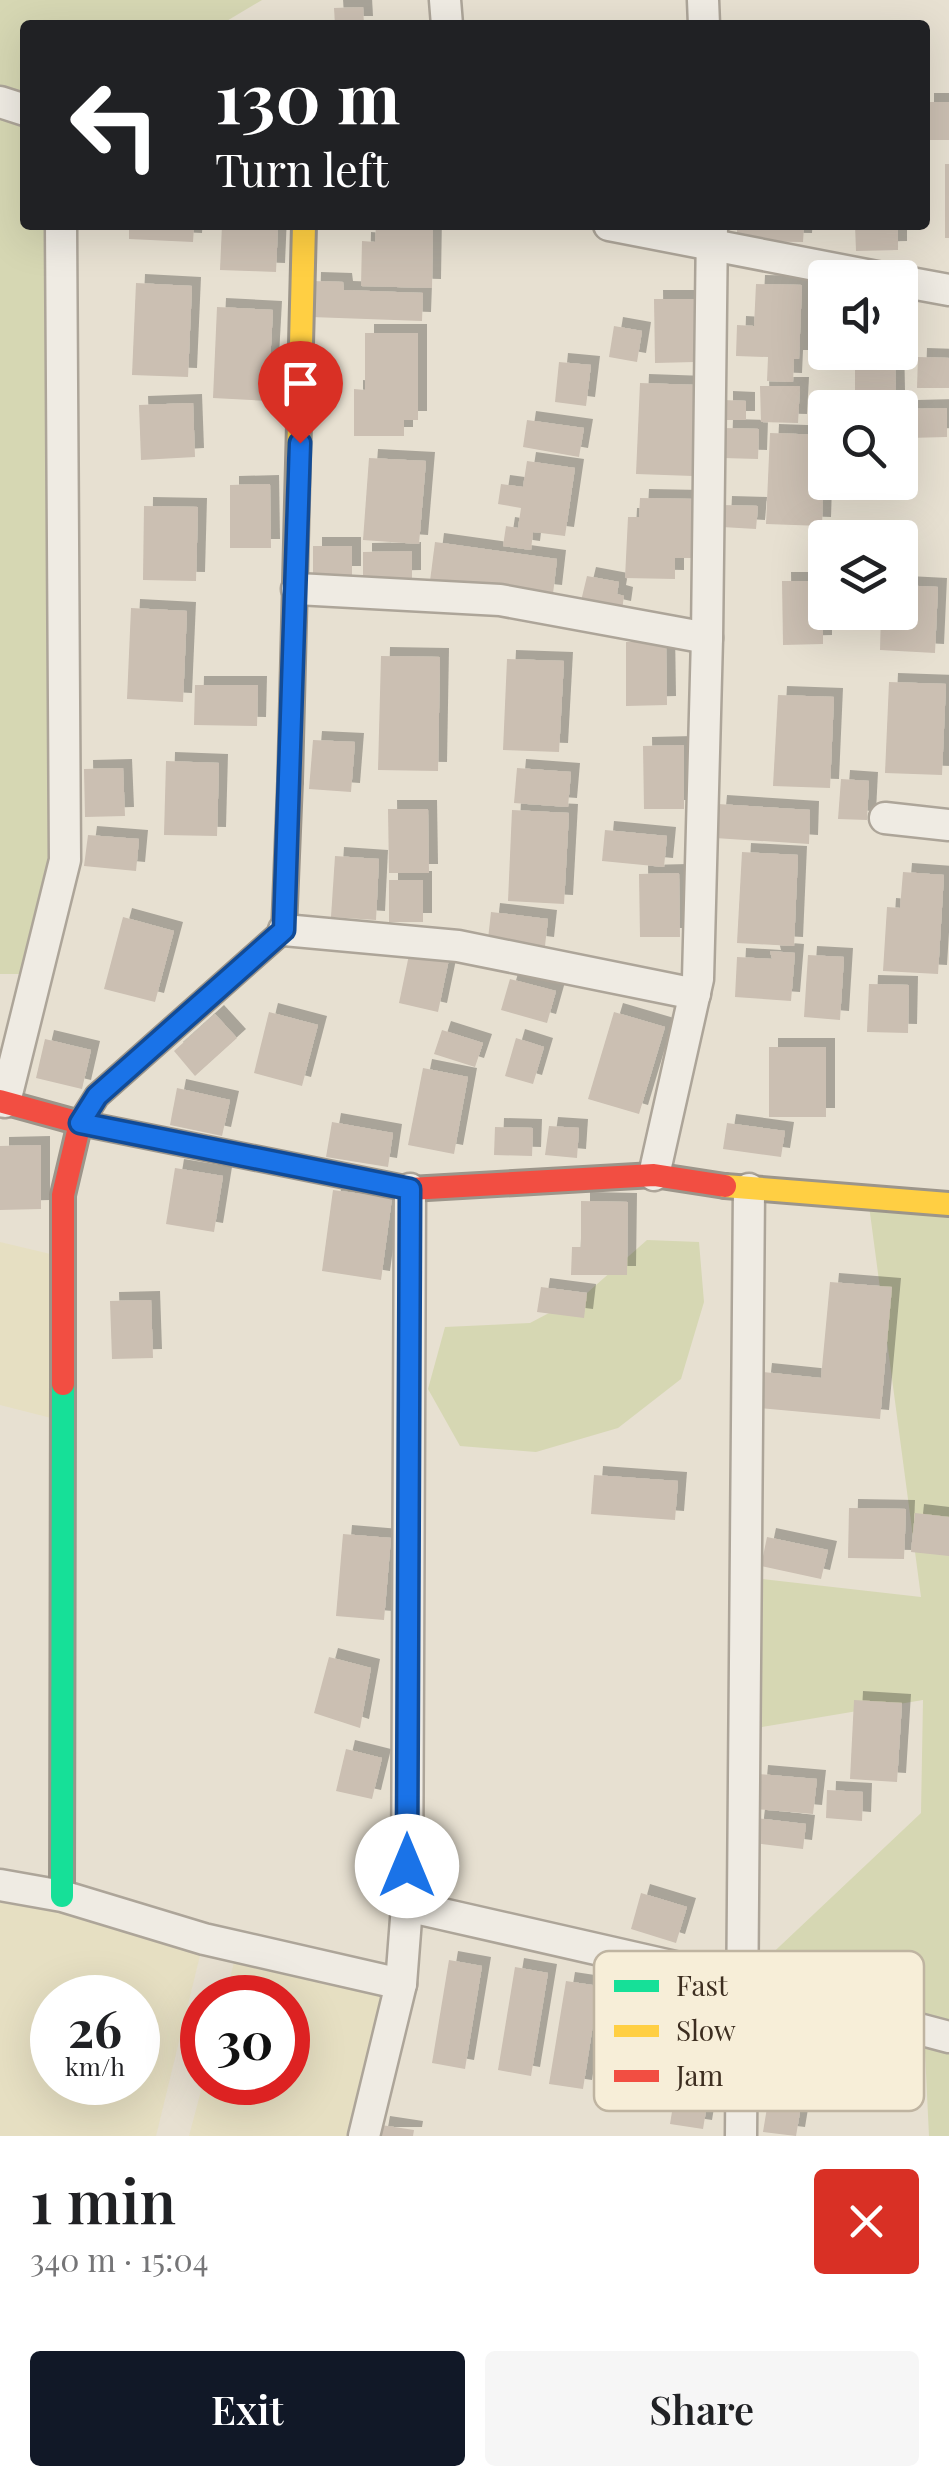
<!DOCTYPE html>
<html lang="en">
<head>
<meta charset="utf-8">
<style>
  body { margin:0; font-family:"Playfair Display",serif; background:#f6f6f6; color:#202124; height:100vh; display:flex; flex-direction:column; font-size:38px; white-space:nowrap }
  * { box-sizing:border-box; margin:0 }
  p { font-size:32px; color:#757577 }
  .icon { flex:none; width:55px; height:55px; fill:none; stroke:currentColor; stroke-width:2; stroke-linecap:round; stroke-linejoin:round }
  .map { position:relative; height:2136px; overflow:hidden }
  .drawer { display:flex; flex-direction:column; background:#fff; flex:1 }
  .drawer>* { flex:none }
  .top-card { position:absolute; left:20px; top:20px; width:910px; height:210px; border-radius:10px; box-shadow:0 10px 40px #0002; background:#202124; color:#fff; overflow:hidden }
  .tools { position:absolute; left:808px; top:260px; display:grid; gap:20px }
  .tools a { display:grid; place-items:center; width:110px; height:110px; border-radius:10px; background:#fff; box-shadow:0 10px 40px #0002; font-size:50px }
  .speed { position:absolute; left:30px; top:1975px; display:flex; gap:20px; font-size:50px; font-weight:700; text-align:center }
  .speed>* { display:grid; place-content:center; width:130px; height:130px; border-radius:50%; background:#fff; box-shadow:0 10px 40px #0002; line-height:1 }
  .speed small { font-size:25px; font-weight:400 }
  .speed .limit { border:15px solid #d22; background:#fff; color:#111 }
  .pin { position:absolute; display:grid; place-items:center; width:85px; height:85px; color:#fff; margin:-102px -42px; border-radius:50% 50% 50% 0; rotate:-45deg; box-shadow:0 0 10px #0007 }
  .pin .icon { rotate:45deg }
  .me { position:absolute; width:110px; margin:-55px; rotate:0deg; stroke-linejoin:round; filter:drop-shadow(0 0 8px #0008) }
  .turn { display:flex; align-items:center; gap:35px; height:210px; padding:0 30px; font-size:45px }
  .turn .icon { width:130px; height:130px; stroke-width:2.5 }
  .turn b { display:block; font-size:70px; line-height:85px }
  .round { display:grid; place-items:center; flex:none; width:105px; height:105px; border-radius:10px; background:#f6f6f6 }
  .overview { display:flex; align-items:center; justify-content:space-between; height:170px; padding:0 30px }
  h1 { font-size:60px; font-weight:600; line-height:75px }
  .action { display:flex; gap:20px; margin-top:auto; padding:20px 30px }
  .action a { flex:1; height:115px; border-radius:10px; background:#111827; color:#fff; font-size:40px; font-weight:600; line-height:115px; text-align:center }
  .action a+a { background:#f6f6f6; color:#202124 }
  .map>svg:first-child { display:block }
  .farmland { fill:#e6dfc2; fill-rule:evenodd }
  .green { fill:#d6d7b3 }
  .building { fill:#cbbfb2; filter:url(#shadow) }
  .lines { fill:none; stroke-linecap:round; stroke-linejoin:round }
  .street-casing { stroke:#ada599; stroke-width:35 }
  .fast-casing { stroke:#9c958a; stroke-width:28 }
  .slow-casing { stroke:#9c958a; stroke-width:28 }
  .jam-casing { stroke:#9c958a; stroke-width:28 }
  .street { stroke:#efebe3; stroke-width:30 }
  .fast { stroke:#16e098; stroke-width:22 }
  .slow { stroke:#ffcf43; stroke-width:22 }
  .jam { stroke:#f24e42; stroke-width:22 }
  .route-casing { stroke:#114b97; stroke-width:25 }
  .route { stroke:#1a73e8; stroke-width:18 }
  .key { fill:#f7eed8; stroke:#bfb4a1; stroke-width:2.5 }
  .key-label { font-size:28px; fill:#3d2e20 }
</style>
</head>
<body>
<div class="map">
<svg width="949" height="2136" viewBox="0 0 949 2136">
  <defs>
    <filter id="shadow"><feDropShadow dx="9" dy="-9" stdDeviation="0" flood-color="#0004"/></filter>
  </defs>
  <rect width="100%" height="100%" fill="#e7e0d1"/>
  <g class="farmland">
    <path d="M0,1242L63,1257V1421L0,1405Z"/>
    <path d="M0,1889L204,1939L156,2136H0ZM52,1998H138V2082H52Z"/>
    <path d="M238,1947L401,1984L364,2136H189L203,2083L288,2082V1998L225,1997Z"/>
  </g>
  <g class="green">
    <path d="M0,0H262L220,25H25V225H61L65,785L36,974H0Z"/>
    <path d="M868,1198L949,1204V2136H929L924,2031L742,1982L921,1813L923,1700L744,1730L745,1577L921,1597Z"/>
    <path d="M647,1240L699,1242L704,1302L681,1379L618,1428L536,1452L460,1446L428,1389L445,1327L530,1323L587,1293Z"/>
  </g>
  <g class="building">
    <path d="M363,7L364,25H335L334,8Z"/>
    <rect x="925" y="102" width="24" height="38"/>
    <rect x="945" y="164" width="4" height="74"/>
    <path d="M129,225H194L193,242L129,239Z"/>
    <path d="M222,225H278L276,272L220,270Z"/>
    <path d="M376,225H433L432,288L361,286L362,241L375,242Z"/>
    <path d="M737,225H804L803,242L737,241Z"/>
    <path d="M855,225H898V250L856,251Z"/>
    <path d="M312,281L343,282L344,290L423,293L422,321L311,317Z"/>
    <path d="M136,283L192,286L188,377L132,375Z"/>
    <path d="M756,284L802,285L799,359H794L793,382L767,381L768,357L736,356L737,325L754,326Z"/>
    <path d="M654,299H695V362L655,363Z"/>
    <path d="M217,307L273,310L268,401L213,398Z"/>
    <path d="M614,326L642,331L637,362L609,357Z"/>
    <path d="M365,333H418V420H404V436H354V389L365,390Z"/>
    <path d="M855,352H895L896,399L855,400Z"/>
    <path d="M918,357L949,358V388H917Z"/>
    <path d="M559,362L591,365L586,406L555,402Z"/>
    <path d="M640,383L697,385L693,476L636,474Z"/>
    <path d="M760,386H800L798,423L761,422Z"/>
    <path d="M724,400L746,401V420H724Z"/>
    <path d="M193,403L195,457L141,460L139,405Z"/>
    <path d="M947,408V437L908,438V409Z"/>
    <path d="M527,420L584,428L579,457L523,447Z"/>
    <path d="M724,428L759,429L758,459L723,458Z"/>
    <path d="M770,433L825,435L822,526L766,524Z"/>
    <path d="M369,458L426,461L419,544L363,540Z"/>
    <path d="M527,461L575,468L565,536L533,532L531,550L503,546L506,526L518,528L521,508L498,504L501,484L523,487Z"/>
    <path d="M270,484L271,548H230V485Z"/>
    <path d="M640,498L693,499L691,558H675V579L625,578L628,517H639Z"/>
    <path d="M723,505L758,506L756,529L722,527Z"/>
    <path d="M144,506L198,507L196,581L143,580Z"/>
    <path d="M435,542L557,559L553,594L430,581Z"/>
    <rect x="313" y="546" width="39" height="29"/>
    <path d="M412,551V579L363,580V552Z"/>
    <path d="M587,576L619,582L617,594L624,596L622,610L581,601Z"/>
    <path d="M782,581H823V644L783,645Z"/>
    <path d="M900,585L938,587L935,653L880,650L881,612H900Z"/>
    <path d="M131,608L187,611L183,702L127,699Z"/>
    <path d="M666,641L667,705L626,706V642Z"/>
    <path d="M381,656L440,657L438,771L378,770Z"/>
    <path d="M507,659L564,661L559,752L503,750Z"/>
    <path d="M889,682L946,684L942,775L885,773Z"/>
    <path d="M195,685H258L257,726L194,725Z"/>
    <path d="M778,695L834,697L830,788L773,786Z"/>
    <path d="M313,740L355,742L351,792L309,789Z"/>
    <path d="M684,745V809H644L643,746Z"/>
    <path d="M166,761L219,763L217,836L164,835Z"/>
    <path d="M123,768L125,816L85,817L84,769Z"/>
    <path d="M517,768L571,772L568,807L514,803Z"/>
    <path d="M841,779L869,781L867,820L838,819Z"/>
    <path d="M718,804L810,810L809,844L715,838Z"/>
    <path d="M388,809H428L429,873H389Z"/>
    <path d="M512,810L569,813L564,904L508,901Z"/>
    <path d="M605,830L667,836L664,867L602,861Z"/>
    <path d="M88,835L139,839L136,871L84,866Z"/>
    <path d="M742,852L798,855L794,946L737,943Z"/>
    <path d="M335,856L379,859L376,920L331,917Z"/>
    <path d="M903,872L944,875L938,974L883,971L887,907L900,908Z"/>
    <path d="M679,873L680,937H640L639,874Z"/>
    <rect x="389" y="880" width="34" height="42"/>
    <path d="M491,912L548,919L545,946L488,939Z"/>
    <path d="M123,917L174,931L155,1002L104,989Z"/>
    <path d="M410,950L449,959L438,1012L399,1003Z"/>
    <path d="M770,951L795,953L791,1001L735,997L737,957L772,959Z"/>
    <path d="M808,955L844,957L840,1020L804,1017Z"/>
    <path d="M510,979L556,991L547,1023L501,1010Z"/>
    <path d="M869,984L909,985L908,1033L867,1032Z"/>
    <path d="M269,1012L318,1025L302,1086L254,1073Z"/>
    <path d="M614,1012L665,1027L639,1114L588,1099Z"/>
    <path d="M215,1014L237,1038L195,1076L174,1051Z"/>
    <path d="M442,1030L483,1043L475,1067L434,1054Z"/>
    <path d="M516,1038L544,1047L533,1084L505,1076Z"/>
    <path d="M45,1039L91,1050L82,1089L36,1078Z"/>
    <rect x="769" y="1047" width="57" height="70"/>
    <path d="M423,1068L468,1077L454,1154L408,1145Z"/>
    <path d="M177,1088L230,1100L222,1136L170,1125Z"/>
    <path d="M332,1122L393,1133L388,1167L326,1157Z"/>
    <path d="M727,1123L785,1131L781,1157L723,1149Z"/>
    <path d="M549,1126L579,1128L577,1158L545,1155Z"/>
    <path d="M495,1127L533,1128L532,1156L494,1155Z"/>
    <path d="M41,1145V1209L0,1210V1146Z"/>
    <path d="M175,1168L223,1176L214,1232L166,1224Z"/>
    <path d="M333,1190L392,1198L381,1280L322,1271Z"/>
    <path d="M581,1201L628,1202L627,1275H571L572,1247H581Z"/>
    <path d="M830,1282L892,1287L880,1419L759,1408L763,1372L821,1378Z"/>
    <path d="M541,1287L587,1293L584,1318L537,1312Z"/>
    <path d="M151,1300L153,1358L112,1359L110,1301Z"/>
    <path d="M594,1475L678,1481L675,1520L591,1514Z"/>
    <path d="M849,1508L906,1509L904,1559L848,1558Z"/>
    <path d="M915,1513L949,1517V1556L911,1552Z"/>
    <path d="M343,1534L391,1538L384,1620L336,1616Z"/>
    <path d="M767,1537L828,1550L821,1579L761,1566Z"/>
    <path d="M329,1657L371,1668L360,1728L314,1713Z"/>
    <path d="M854,1700L902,1703L897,1782L850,1779Z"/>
    <path d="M346,1749L382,1758L372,1799L336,1791Z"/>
    <path d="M759,1774L817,1779L813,1814L756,1809Z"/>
    <path d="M827,1790L863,1792L862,1821L826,1818Z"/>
    <path d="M756,1818L806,1824L803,1849L753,1843Z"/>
    <path d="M641,1893L687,1907L676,1943L631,1929Z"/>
    <path d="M449,1960L482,1966L465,2069L432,2063Z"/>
    <path d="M515,1967L548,1973L531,2076L498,2070Z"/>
    <path d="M566,1981L599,1986L583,2089L549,2084Z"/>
    <path d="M687,2021L720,2026L703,2129L670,2124Z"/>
    <path d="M780,2029L813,2034L796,2136L763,2132Z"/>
    <path d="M381,2125L414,2130L413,2136H379Z"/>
  </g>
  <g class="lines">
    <defs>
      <g id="street">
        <path d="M445,0L447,25"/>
        <path d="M703,0L704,25"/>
        <path d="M0,102L25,110"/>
        <path d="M609,225L882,278"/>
        <path d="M900,281L949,290"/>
        <path d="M297,589L500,600L707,638"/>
        <path d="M885,818L949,825"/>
        <path d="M284,930L458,946L695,994"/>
        <path d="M5,1102L65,860L61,225"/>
        <path d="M654,1175L698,979L707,638L712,225"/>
        <path d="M0,1885L62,1896L204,1939L401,1984"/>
        <path d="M407,1906L741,1982L949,2037"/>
        <path d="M364,2136L401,1984L407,1906L410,1189"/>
        <path d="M741,2136L749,1189"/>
      </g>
      <path id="fast" d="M62,1896L63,1384"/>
      <g id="slow">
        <path d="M290,781L304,225"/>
        <path d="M725,1186L949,1204"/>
      </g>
      <g id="jam">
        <path d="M0,1101L80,1123L410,1189L654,1175L725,1186"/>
        <path d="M63,1384V1195L80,1123L97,1096L284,930L290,781"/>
      </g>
    </defs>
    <use href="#street" class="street-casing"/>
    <use href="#fast" class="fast-casing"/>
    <use href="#slow" class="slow-casing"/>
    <use href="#jam" class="jam-casing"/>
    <use href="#street" class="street"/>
    <use href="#fast" class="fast"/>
    <use href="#slow" class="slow"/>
    <use href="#jam" class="jam"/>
  </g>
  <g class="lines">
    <defs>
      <path id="route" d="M300,443L284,930L97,1096L80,1123L410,1189L407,1866"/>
    </defs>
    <use href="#route" class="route-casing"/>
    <use href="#route" class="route"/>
  </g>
  <rect x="594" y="1951" width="330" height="160" rx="15" class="key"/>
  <rect x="614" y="1980" width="45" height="12" fill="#16e098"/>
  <rect x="614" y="2025" width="45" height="12" fill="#ffcf43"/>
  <rect x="614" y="2070" width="45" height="12" fill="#f24e42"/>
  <g class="key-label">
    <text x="676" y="1996">Fast</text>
    <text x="676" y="2041">Slow</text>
    <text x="676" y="2086">Jam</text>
  </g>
</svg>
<div class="tools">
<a><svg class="icon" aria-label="sound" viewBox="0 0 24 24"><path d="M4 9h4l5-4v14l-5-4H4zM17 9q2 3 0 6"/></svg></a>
<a><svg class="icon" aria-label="search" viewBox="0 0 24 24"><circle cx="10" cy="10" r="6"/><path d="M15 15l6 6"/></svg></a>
<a><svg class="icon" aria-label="layers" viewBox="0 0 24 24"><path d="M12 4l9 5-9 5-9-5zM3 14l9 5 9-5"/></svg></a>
</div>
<div class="speed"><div>26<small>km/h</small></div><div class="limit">30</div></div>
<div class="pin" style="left:300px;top:443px;background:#d93025"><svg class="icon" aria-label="arrive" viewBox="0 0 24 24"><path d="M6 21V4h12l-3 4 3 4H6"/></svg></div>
<svg class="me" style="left:407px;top:1866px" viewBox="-20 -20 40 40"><circle r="19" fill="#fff"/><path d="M0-13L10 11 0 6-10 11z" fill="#1a73e8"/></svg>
<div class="top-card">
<div class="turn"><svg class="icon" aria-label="left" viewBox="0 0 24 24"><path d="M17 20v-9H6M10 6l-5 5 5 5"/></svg><div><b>130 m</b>Turn left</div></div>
</div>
</div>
<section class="drawer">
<div class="overview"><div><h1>1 min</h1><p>340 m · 15:04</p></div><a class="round" style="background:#d93025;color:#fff"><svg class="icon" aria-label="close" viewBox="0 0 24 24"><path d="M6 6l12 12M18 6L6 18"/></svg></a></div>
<div class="action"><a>Exit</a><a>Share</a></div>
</section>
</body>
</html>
